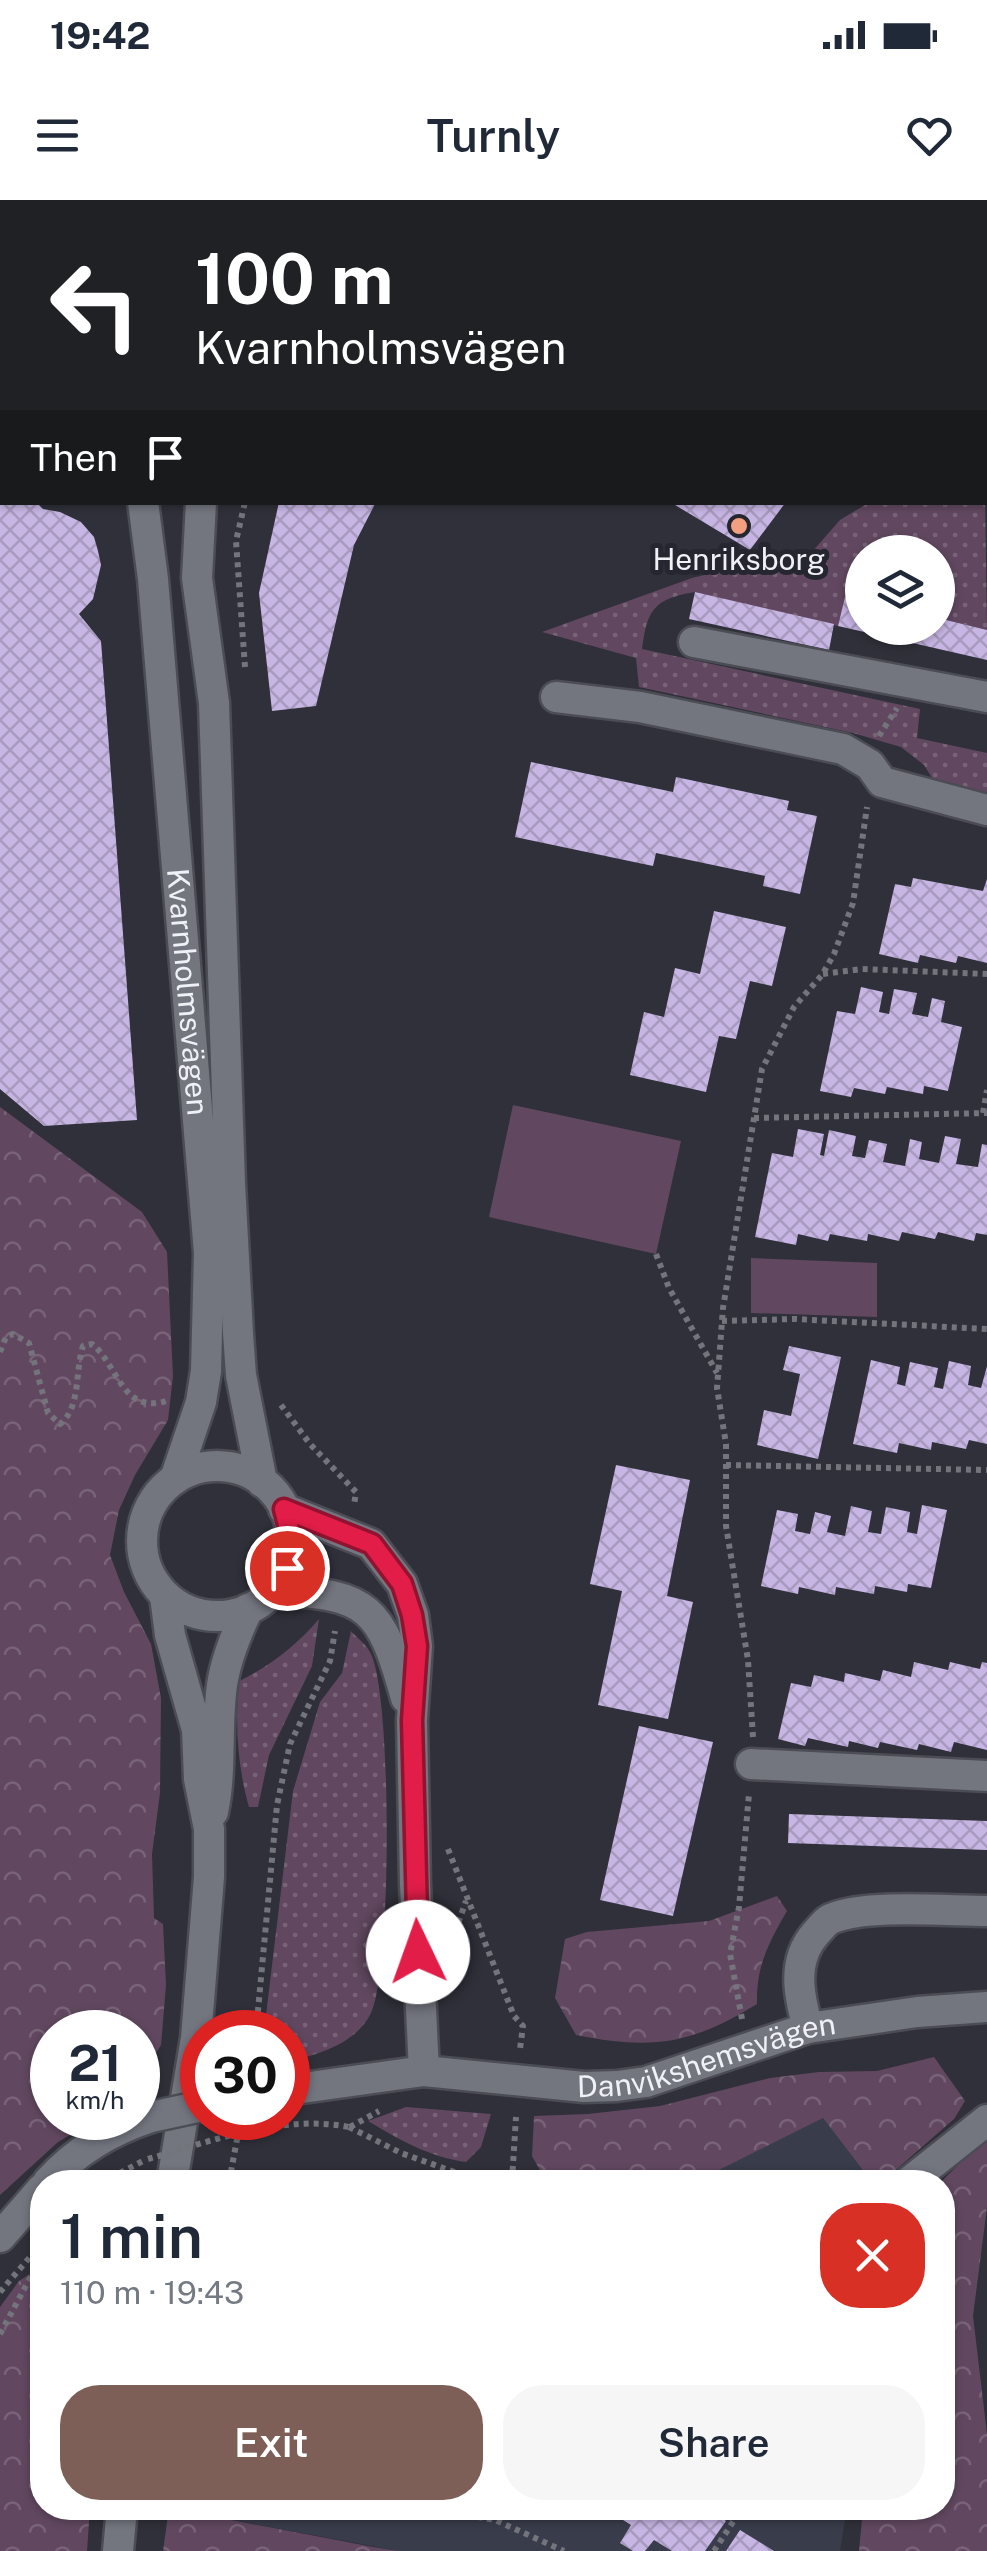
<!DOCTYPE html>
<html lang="en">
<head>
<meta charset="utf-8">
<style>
  body { margin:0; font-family:"Public Sans",sans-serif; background:#f6f6f7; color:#1f2937; height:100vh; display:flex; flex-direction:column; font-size:38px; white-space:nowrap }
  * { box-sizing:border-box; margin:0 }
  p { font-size:32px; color:#747a83 }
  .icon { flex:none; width:55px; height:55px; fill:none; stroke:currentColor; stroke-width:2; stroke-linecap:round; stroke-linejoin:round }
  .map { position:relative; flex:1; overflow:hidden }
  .sheet { position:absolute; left:30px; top:1970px; width:925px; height:350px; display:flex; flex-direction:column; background:#fff; border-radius:40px; box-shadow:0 2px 8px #0004 }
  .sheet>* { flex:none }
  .top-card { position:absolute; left:0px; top:0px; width:988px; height:305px; box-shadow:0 2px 8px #0004; background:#202124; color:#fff; overflow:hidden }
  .tools { position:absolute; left:845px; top:335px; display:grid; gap:20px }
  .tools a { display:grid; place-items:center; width:110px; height:110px; border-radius:50%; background:#fff; box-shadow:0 2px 8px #0004; font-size:50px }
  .speed { position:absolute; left:30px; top:1810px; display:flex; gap:20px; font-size:50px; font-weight:700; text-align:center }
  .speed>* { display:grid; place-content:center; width:130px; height:130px; border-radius:50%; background:#fff; box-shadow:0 2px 8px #0004; line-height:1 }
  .speed small { font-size:25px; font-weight:400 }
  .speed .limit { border:15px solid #d22; background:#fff; color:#111 }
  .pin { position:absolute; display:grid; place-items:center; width:85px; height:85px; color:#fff; margin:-42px; border:5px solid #fff; border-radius:50%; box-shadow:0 2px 10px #0007 }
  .me { position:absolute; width:110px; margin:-55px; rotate:357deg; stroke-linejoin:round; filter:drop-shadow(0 0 8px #0008) }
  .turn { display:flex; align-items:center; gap:35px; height:210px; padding:0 30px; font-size:45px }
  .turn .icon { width:130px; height:130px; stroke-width:2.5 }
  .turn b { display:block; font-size:70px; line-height:85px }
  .then { display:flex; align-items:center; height:95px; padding:0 30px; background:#0003; gap:20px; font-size:38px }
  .round { display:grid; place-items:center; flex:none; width:105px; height:105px; border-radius:40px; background:#f6f6f7 }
  .summary { display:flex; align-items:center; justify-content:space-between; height:170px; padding:0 30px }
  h1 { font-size:60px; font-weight:600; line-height:75px }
  .button { display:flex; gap:20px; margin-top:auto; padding:20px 30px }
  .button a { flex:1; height:115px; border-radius:40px; background:#7e5f57; color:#fff; font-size:40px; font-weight:600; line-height:115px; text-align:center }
  .button a+a { background:#f6f6f7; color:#1f2937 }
  .status { display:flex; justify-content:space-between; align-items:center; height:70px; padding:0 50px; background:#fff; direction:ltr }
  .status svg { height:28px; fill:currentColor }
  header { display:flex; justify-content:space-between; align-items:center; height:130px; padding:0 30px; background:#fff; font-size:45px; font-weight:600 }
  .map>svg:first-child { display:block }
  .built { fill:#393c4a }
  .grass { fill:url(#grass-dots) }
  .forest { fill:url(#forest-crowns) }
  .park { fill:#614860 }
  .building { fill:url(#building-cross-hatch) }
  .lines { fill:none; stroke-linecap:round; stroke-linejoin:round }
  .minor-casing { stroke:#4b4c54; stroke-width:35 }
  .path { stroke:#73747c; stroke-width:6; stroke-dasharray:5 5; stroke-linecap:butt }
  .minor { stroke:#73757f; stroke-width:30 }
  .minor-bridge-casing { stroke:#4b4c54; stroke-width:35; stroke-linecap:butt }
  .path-bridge { stroke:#73747c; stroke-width:6; stroke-dasharray:5 5; stroke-linecap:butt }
  .minor-bridge { stroke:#73757f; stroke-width:30 }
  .route-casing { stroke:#92132f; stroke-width:25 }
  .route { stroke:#e11d48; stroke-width:18 }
  .poi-dot { fill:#f2a07f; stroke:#25262f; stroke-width:4 }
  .labels { text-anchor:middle; stroke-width:10; stroke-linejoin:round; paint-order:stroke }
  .poi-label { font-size:30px; fill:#f0f1f7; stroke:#25262f }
  .street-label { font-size:30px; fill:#f0f1f7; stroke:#25262f }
</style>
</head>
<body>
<div class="status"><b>19:42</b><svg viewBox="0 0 49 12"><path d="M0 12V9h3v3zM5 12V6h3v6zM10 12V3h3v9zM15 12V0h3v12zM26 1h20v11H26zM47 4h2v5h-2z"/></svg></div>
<header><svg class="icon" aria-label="menu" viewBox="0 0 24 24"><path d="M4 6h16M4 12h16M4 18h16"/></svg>Turnly<svg class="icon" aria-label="heart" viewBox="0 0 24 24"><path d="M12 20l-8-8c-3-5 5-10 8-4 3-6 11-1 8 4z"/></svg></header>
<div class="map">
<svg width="987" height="2351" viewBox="0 0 987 2351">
  <defs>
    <pattern id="grass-dots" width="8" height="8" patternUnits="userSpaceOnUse" patternTransform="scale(2.5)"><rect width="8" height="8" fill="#614860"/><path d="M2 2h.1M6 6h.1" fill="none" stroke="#786378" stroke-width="1.8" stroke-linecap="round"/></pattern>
    <pattern id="forest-crowns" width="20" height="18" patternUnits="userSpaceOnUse" patternTransform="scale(2.5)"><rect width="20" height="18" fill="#614860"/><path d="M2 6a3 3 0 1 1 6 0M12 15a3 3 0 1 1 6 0" fill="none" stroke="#786378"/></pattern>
    <pattern id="building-cross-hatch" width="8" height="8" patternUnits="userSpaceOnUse" patternTransform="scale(2.5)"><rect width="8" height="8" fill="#c7b5e4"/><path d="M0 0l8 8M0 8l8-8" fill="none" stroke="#a79abe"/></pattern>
  </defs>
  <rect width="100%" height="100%" fill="#2f3039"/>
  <g class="built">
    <path d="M173,0H479L477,2Z"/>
    <path d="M823,1918L872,1982H695Z"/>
    <path d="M169,2308H847L840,2351H399Z"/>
  </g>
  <g class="grass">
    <path d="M985,298L987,430L938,418V352H862V401L845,398L838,426L695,392C654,399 647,409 642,449L920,509L917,538L987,553V595L939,589L924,565L901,547L853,533L639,487L636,458L542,432L692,378L771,359L797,369L840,320L868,303L985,302Z"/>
    <path d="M319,1419L312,1466L269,1555L258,1607H249C237,1564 235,1525 239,1481C270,1466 296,1446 319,1419Z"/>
    <path d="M351,1431C357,1438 367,1445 371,1454C392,1497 392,1769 371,1813C356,1844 318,1854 288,1862V1832H264L293,1591L320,1502L342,1473Z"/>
    <path d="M406,1907L491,1914L481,1947L466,1962C429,1957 400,1940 368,1921Z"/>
  </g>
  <g class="forest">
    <path d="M0,907L142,1012L167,1052L173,1176L168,1220L135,1275L119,1310L110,1355L124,1392L151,1444L161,1498L160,1593L152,1654L154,1718L163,1724L166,1785L161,1845L138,1881V1832H52V1918H99L58,1942L0,1995Z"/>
    <path d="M777,1696L787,1711C769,1742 756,1766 757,1804C690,1845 652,1850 576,1835L555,1798L565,1739L587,1732L709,1721Z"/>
    <path d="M934,1857L965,1901L954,1919L882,1982H872L823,1918L695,1982H564L545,1979L532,1956L534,1916L588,1914L660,1906L770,1878L819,1872L877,1871Z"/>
    <path d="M987,1942V2007L973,2116L987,2234V2351H859L863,2308H942L941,1982L966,1957Z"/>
    <path d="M42,2066V2308H90L87,2351H0V2107L19,2081Z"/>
    <path d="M169,2308L373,2347L399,2351H163Z"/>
  </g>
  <g class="park">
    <path d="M513,905L681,941L656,1054L489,1017Z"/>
    <path d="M751,1058L877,1063V1117L751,1113Z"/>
  </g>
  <g class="building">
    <path d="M0,302H36L43,309L60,312L81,322L94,337L98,351L101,365L93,399L79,414L101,441L137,920L44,926L0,889Z"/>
    <path d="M279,302H376L354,345L316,506L272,511L259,393Z"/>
    <path d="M670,302H786L750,350Z"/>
    <path d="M695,392L834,424L829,450L689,419Z"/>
    <path d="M845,397L862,401V428H938V418L987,430V460L838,426Z"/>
    <path d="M531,562L673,592L676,577L789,601L787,610L817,616L800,694L763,686L765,676L656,653L653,666L515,637Z"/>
    <path d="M913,678L983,691L987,679V763L958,756L956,763L920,755L918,763L879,754L895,684L911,687Z"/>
    <path d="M714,711L786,727L772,786L750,781L736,839L719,836L706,892L630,875L644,812L664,817L675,768L700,774Z"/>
    <path d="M861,787L883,792L879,812L889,814L894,789L917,793L912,814L928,817L932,798L945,801L941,822L962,827L948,891L924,886L923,894L887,887L885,894L854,888L851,897L820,891L837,811L855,814Z"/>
    <path d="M798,929L824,934L820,955L824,956L829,930L856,936L852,956L865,958L869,940L887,944L883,962L905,966L910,939L922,942L919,959L939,963L945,936L961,939L956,964L978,967L982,944L987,945V1035L976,1033L974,1041L938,1032L935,1039L902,1032L899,1041L868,1034L867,1041L830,1034L828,1041L798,1034L796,1045L755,1037L772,953L793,957Z"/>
    <path d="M789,1146L841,1157L818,1259L757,1245L764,1210L791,1216L800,1174L783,1170Z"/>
    <path d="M871,1160L900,1167L897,1184L905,1186L910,1162L938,1168L934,1187L943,1189L949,1161L971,1166L968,1185L981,1188L987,1166V1244L969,1240L966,1249L932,1242L931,1250L899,1243L897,1253L853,1244Z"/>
    <path d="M616,1265L690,1280L667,1396L693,1402L668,1519L598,1505L622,1391L590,1384Z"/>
    <path d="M922,1305L947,1310L931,1388L908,1384L907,1392L875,1386L874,1394L836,1387L835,1395L799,1387L798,1394L761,1386L777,1310L798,1314L795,1331L810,1334L815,1312L831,1316L827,1332L845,1336L851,1306L872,1311L868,1332L881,1334L886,1307L910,1312L907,1332L917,1334Z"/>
    <path d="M914,1462L948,1470L950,1462L980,1469L982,1462L987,1463V1550L954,1542L951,1552L919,1544L917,1550L880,1542L878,1548L849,1541L848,1547L808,1538L805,1546L778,1539L791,1483L811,1487L814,1475L844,1482L845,1473L880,1481L883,1470L911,1477Z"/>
    <path d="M639,1526L713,1542L673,1716L600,1700Z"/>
    <path d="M789,1614L987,1621V1650L788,1643Z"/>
    <path d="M604,2308H705L726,2321L705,2351H672L654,2340L645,2351H633L620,2343L631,2325Z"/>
    <path d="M740,2330L774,2351H726Z"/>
  </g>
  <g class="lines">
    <defs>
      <g id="minor">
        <path d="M9,0L10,2"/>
        <path d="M84,0V2"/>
        <path d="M129,0L130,2"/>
        <path d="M188,0L189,2"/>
        <path d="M702,0L703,2"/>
        <path d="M517,2L518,0"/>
        <path d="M985,93H987"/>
        <path d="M985,264L987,265"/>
        <path id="s1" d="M143,302L153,379L209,1053L206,1171L201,1202L175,1279"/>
        <path d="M201,302L197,378L214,503L230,983L238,1133L241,1175L262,1282"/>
        <path d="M694,442L987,497"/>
        <path d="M556,497L640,507L843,549L870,565L882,582L987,610"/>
        <circle cx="217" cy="1341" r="75"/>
        <path d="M284,1309L371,1344L402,1384L413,1415L417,1446L412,1520L415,1684L424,1871"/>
        <path d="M274,1390C370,1394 381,1408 406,1498"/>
        <path d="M165,1396L170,1435L197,1530L199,1579L209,1629V1677L196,1838L172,1982"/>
        <path d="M751,1564L987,1576"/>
        <path d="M213,1612C222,1569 216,1527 222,1485C226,1458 236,1434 248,1409"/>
        <path d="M808,1828C799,1796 791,1761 816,1733C821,1728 826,1720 833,1718C869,1704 946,1711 987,1711"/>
        <path id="s2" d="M288,1890L424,1871L584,1887L617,1886L646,1882L808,1828L917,1812L987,1807"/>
        <path d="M48,1982C76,1951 111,1930 151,1917"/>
        <path d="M909,1982L987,1920"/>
        <path d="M0,2037L42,1989"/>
        <path d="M118,2351L122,2308"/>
      </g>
    </defs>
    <use href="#minor" class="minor-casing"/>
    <g class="path">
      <path d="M245,467L236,341L245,302"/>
      <path d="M879,536L897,508"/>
      <path d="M823,774L862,769L987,774"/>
      <path d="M983,913L987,890"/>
      <path d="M754,918L987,913"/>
      <path d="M656,1054L669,1088L717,1173"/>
      <path d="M722,1121L795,1119L987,1129"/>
      <path d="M0,1152L6,1137L13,1134L29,1143L48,1213L60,1224C81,1208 75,1170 83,1146L92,1144C118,1164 122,1217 169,1200"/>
      <path d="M281,1205L310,1244L356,1292L354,1305"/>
      <path d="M726,1265L987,1270"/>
      <path d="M753,1537L748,1460L726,1326V1244L717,1188L723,1108L762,869L794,807L822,775L834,754L853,703L867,607"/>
      <path d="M448,1649L514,1816L523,1826L520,1849"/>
      <path d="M449,1740L455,1732L466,1701"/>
      <path d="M742,1819L730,1754L739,1707L749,1594"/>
      <path d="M256,1832L277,1605L290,1544L330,1461L335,1431"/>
      <path d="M349,1927L401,1953L460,1974L526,1982"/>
      <path d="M350,1927L379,1911"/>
      <path d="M512,1981L516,1917"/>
      <path d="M102,1982L145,1960"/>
      <path d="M229,1982L241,1918"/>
      <path d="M0,2092L42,2043"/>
      <path d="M0,2134L42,2056"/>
      <path d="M304,2308L335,2315L366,2308"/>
      <path d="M428,2308L495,2320L564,2351"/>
      <path d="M714,2351L742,2308"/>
    </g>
    <use href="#minor" class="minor"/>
    <defs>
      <path id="minor-bridge" d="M151,1917L202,1906"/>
    </defs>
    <use href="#minor-bridge" class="minor-bridge-casing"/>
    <path class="path-bridge" d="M148,1959C211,1941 283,1914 349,1927"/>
    <use href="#minor-bridge" class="minor-bridge"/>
  </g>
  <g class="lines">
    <defs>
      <path id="route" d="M287,1368L292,1340L284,1309L372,1344L402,1384L412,1415L417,1446L412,1520L418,1752"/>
    </defs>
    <use href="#route" class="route-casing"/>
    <use href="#route" class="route"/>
  </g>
  <circle class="poi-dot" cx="739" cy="326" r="10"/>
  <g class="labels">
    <g class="poi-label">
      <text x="739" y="370">Henriksborg</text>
    </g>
    <g class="street-label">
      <text dy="10" stroke="none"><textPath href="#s1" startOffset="492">Kvarnholmsvägen</textPath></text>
      <text dy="10" stroke="none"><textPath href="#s2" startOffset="425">Danvikshemsvägen</textPath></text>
    </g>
  </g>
</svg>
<div class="tools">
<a><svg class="icon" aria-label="layers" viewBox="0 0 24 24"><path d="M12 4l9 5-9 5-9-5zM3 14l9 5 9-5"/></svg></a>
</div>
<div class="speed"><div>21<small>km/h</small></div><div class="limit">30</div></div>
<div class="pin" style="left:287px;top:1368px;background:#d93025"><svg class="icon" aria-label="arrive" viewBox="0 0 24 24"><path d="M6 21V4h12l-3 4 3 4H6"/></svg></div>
<svg class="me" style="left:418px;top:1752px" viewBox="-20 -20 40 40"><circle r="19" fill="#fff"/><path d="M0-13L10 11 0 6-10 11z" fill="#e11d48"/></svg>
<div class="top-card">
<div class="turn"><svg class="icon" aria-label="left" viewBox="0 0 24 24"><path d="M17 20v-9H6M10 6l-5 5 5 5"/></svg><div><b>100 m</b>Kvarnholmsvägen</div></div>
<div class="then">Then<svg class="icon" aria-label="arrive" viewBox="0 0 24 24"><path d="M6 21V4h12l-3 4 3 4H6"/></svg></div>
</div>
<section class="sheet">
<div class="summary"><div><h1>1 min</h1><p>110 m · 19:43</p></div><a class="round" style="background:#d93025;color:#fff"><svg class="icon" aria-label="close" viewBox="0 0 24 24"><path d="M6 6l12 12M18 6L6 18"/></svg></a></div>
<div class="button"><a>Exit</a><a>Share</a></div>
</section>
</div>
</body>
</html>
